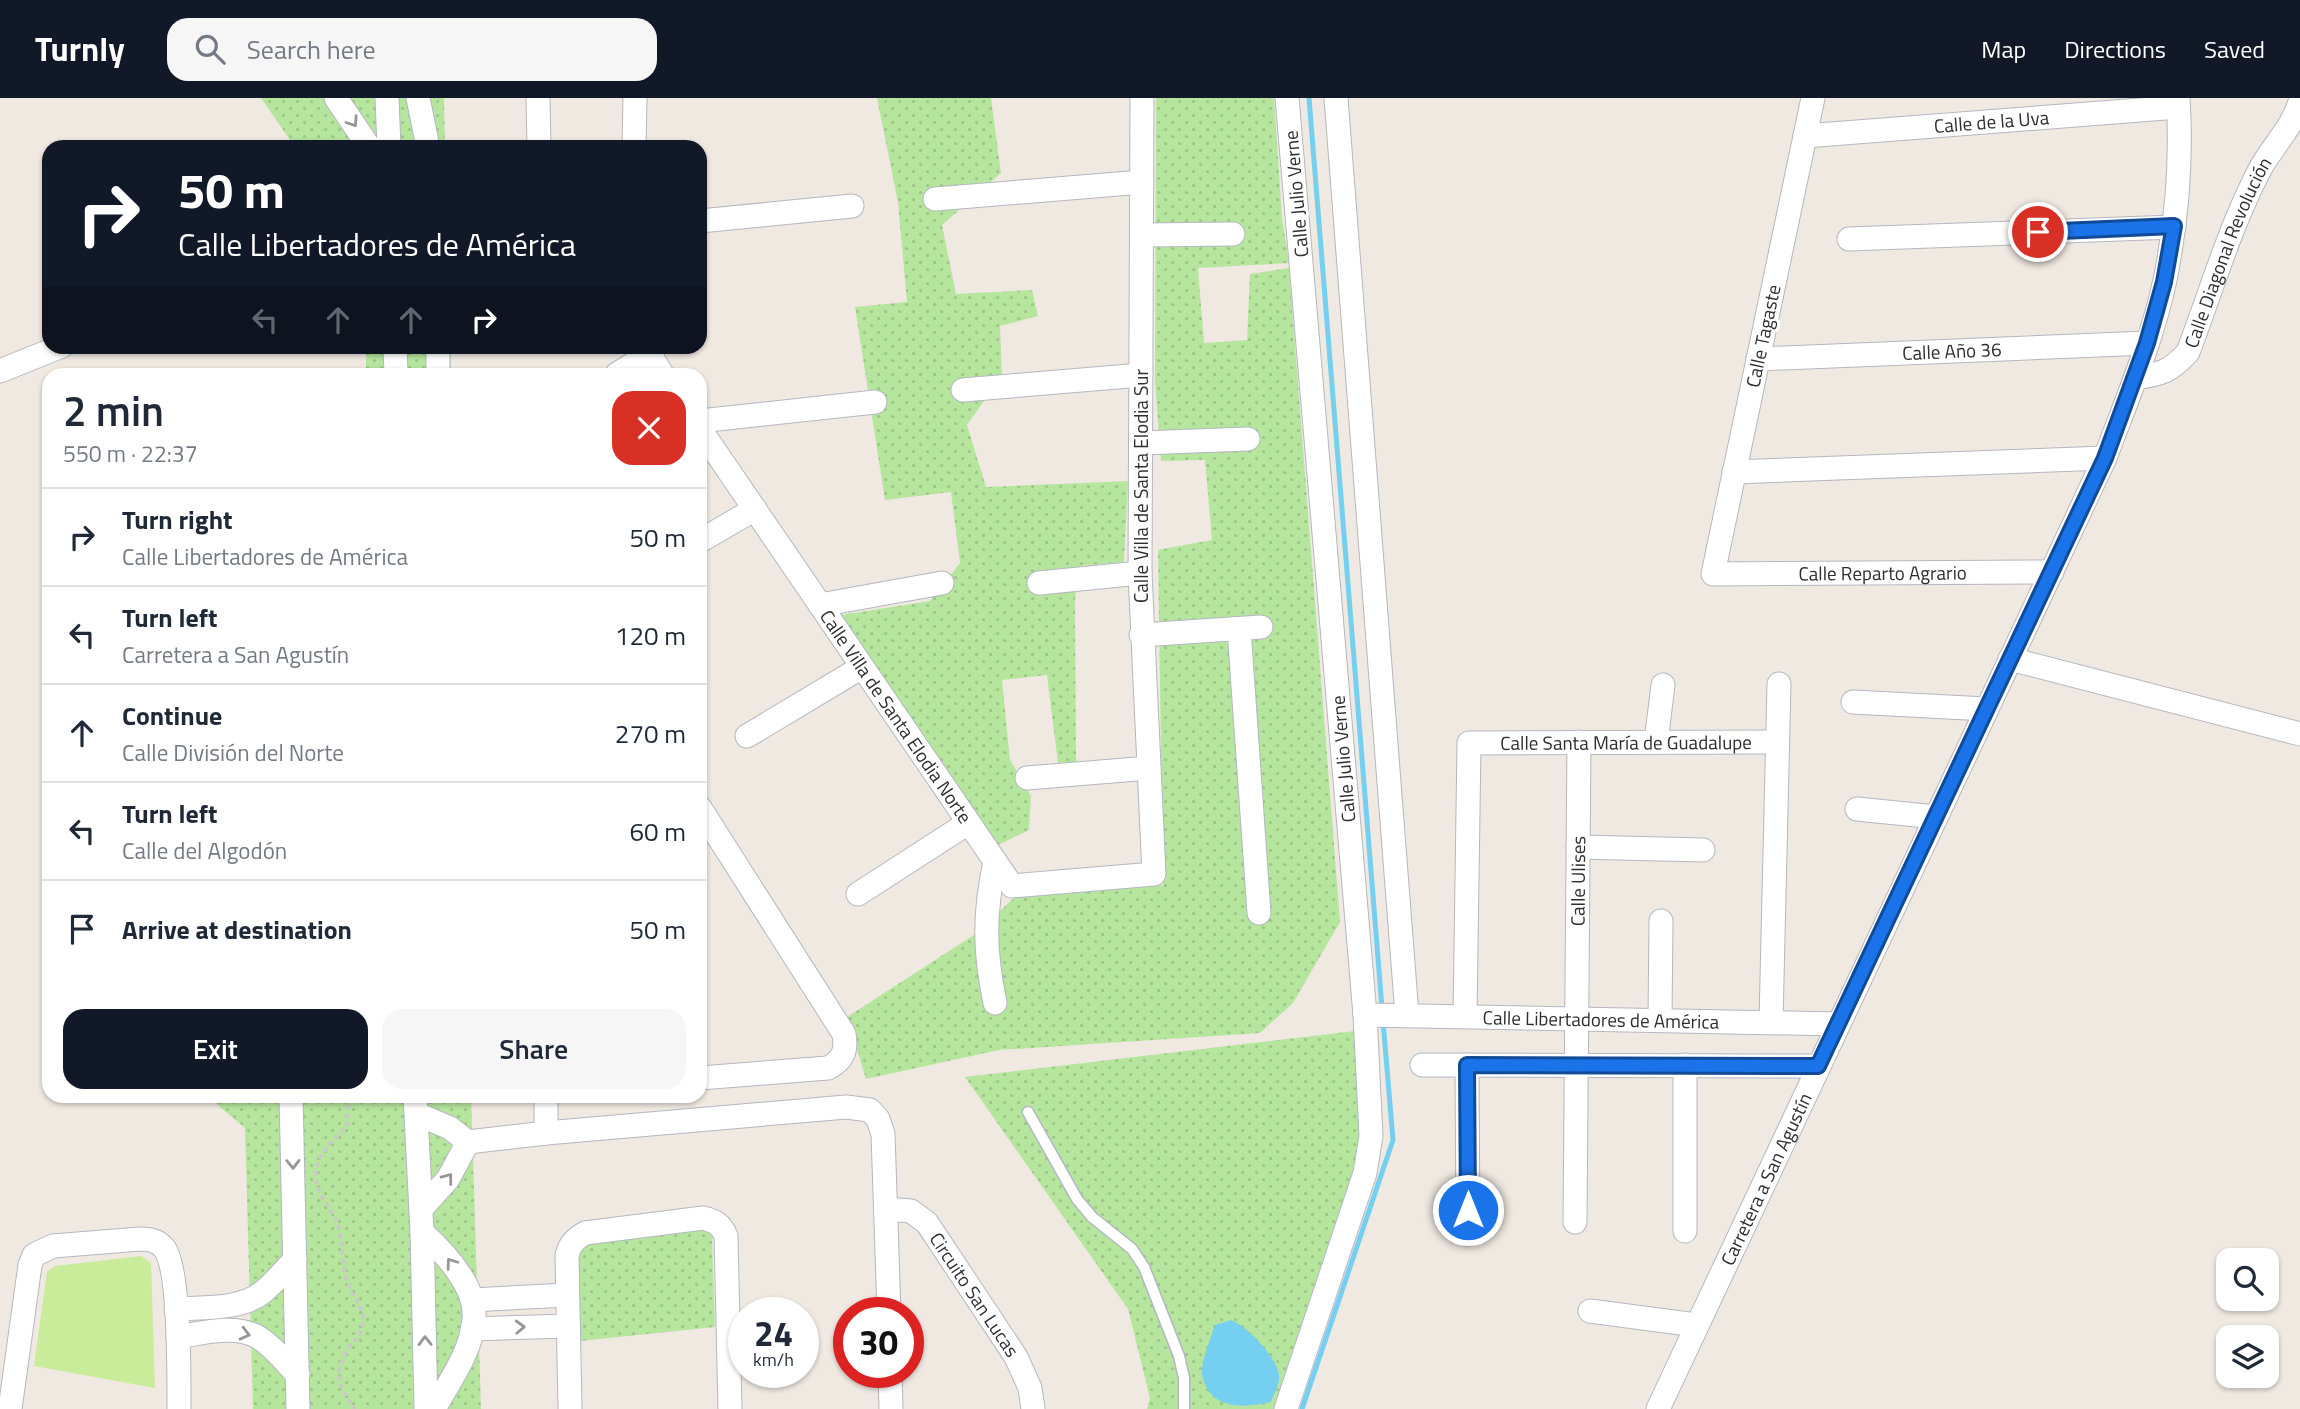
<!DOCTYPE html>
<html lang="en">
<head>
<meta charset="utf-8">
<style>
  body { margin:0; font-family:"Titillium Web",sans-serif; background:#f6f6f7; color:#1f2937; height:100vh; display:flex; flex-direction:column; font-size:26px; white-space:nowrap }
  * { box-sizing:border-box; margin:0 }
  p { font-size:23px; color:#747a83 }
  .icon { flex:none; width:38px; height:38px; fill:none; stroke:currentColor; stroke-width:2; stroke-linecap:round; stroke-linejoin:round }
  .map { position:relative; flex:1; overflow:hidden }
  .side { position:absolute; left:42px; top:270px; width:665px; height:735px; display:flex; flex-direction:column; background:#fff; border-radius:21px; box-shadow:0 2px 5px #0004 }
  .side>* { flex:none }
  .banner { position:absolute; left:42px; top:42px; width:665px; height:214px; border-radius:21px; box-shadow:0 2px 5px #0004; background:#111827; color:#fff; overflow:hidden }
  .buttons { position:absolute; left:2216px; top:1150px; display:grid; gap:14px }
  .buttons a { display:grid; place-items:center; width:63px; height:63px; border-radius:14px; background:#fff; box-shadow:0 2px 5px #0004; font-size:35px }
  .speed { position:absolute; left:728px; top:1199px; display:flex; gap:14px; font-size:35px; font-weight:700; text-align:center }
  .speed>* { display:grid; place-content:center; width:91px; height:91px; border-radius:50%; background:#fff; box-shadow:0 2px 5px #0004; line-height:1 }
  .speed small { font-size:18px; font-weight:400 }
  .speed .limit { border:10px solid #d22; background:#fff; color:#111 }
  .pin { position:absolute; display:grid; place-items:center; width:60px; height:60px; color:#fff; margin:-30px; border:4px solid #fff; border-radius:50%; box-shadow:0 2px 7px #0007 }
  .me { position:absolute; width:77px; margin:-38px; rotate:0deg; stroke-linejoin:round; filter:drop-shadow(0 0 5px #0008) }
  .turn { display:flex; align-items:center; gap:24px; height:147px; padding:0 21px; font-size:32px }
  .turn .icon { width:91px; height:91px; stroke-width:2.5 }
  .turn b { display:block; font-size:49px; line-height:60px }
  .lanes { display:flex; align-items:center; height:66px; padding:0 21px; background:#0003; justify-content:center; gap:35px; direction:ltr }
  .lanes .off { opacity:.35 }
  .round { display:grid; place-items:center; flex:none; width:74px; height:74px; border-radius:21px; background:#f6f6f7 }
  .head { display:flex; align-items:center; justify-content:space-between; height:119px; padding:0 21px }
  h1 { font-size:42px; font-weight:600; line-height:52px }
  .cta { display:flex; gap:14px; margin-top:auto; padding:14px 21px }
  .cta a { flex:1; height:80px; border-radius:21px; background:#111827; color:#fff; font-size:28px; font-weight:600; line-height:80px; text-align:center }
  .cta a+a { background:#f6f6f7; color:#1f2937 }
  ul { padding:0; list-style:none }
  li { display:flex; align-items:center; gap:21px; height:98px; padding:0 21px; border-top:2px solid #e0e1e3 }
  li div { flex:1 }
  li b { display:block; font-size:26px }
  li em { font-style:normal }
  header { display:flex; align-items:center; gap:42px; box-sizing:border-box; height:98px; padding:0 35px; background:#111827; color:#fff }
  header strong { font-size:33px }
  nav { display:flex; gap:38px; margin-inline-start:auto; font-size:24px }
  .search { width:490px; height:63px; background:#f6f6f7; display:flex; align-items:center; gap:18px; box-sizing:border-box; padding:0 24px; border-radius:21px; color:#747a83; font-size:26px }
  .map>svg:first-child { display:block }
  .grass { fill:url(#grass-dots) }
  .pitch { fill:#c9ec9a }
  .water { fill:#75cff0 }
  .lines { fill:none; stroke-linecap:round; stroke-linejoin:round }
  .stream { stroke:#75cff0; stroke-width:5 }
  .lane-casing { stroke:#b4b7c1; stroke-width:13 }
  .street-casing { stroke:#b4b7c1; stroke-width:25 }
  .path { stroke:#c9c9c9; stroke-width:3.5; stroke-dasharray:5 3.5; stroke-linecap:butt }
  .lane { stroke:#fff; stroke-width:10 }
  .street { stroke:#fff; stroke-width:23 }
  .oneway { stroke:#969696 }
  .route-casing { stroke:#114b97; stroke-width:18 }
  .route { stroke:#1a73e8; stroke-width:12 }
  .labels { text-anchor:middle; stroke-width:6; stroke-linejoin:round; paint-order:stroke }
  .street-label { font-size:19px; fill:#2e2e2e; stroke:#fff }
</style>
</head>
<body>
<header>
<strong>Turnly</strong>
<div class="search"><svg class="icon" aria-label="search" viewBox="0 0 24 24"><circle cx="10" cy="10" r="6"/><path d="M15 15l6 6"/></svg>Search here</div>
<nav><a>Map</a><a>Directions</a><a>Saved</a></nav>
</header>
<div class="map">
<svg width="2300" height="1311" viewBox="0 0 2300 1311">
  <defs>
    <pattern id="grass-dots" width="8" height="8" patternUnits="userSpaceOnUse" patternTransform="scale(1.75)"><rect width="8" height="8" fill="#b6e59e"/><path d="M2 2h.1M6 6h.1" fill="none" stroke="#9dc588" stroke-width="1.8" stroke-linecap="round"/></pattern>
  </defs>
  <rect width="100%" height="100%" fill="#efe9e1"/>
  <g class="grass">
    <path d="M261,0H444L445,49H295Z"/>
    <path d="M877,0H991L1001,75L942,127L956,196L1032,192L1038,218L1000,228L1002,277L967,327L986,389L1128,383L1124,464L1079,468L1075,502L1076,664L1058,665L1047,577L1002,582L1010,662L1031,698L1029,732L998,747L841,517L930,503L960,465L951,394L885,402L855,209L907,204L898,104Z"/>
    <path d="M1156,0H1274L1282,120L1289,165L1198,170L1204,245L1247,242L1250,176L1289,170L1340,824L1293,905L1260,935L999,952L866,981L847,919L974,837L1016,798L1163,787L1158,452L1212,442L1205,362L1161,363L1155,283Z"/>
    <path d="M366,249H450L451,276H366Z"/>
    <path d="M1355,933L1362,1027L1351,1091L1277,1311H1147L1150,1300L1128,1211L965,979Z"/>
    <path d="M207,998H471L481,1311H253L245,1030Z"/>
    <path d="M704,1131L712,1138L715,1229L580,1243L573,1159L586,1141Z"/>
  </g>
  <path class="pitch" d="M141,1158L151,1165L155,1290L34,1268L47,1174L55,1168Z"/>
  <path class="water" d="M1231,1222C1248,1229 1282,1263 1279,1283C1277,1290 1273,1298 1271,1304C1242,1311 1207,1311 1202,1275C1201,1264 1211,1239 1215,1227Z"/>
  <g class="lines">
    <g class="stream">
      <path d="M1309,0L1382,910"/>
      <path d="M1302,1311L1393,1042L1383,923"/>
    </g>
    <defs>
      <path id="lane" d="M1028,1014L1077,1101L1092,1119L1132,1151L1144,1169L1179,1258L1184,1280V1311"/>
      <g id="street">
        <path d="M336,0L369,49"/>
        <path d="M387,0L389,49"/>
        <path d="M418,0L428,49"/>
        <path d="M538,0L539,49"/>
        <path d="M1336,0L1407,917"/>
        <path id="s1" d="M1813,0L1713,476L2052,474"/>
        <path id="s2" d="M1805,38L2178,9"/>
        <path d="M634,49L635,0"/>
        <path d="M935,101L1142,84"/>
        <path d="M700,123L852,108"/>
        <path d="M1142,137L1233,136"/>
        <path d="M1849,141L2174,129"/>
        <path d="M395,248L396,276"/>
        <path d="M438,248V276"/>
        <path d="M645,248L662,276"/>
        <path id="s3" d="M1758,261L2147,245"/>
        <path d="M0,273L62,248"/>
        <path d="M617,276L648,257"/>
        <path id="s4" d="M2135,280C2161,276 2170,274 2188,254C2211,194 2229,131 2259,73C2271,50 2292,30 2300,4"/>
        <path d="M963,292L1141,277"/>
        <path d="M700,323L875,304"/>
        <path id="s5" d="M700,331L1012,788L1154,776L1140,475L1142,0"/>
        <path d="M1141,345L1248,341"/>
        <path d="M1734,374L2105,360"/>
        <path d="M700,443L755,411"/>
        <path d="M1039,485L1140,475"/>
        <path d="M820,507L942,485"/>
        <path d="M1239,531L1259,815"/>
        <path d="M1141,537L1261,529"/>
        <path d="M2010,561L2300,636"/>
        <path d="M1853,604L1986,611"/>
        <path d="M747,638L862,569"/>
        <path d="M1656,644L1663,587"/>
        <path d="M1027,680L1149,670"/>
        <path d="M700,710L844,936C847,953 843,962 828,970L700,980"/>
        <path d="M1857,711L1936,719"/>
        <path d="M1578,749L1703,752"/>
        <path d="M858,796L968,725"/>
        <path d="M995,905C984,852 984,816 995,763"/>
        <path id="s6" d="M1365,917L1838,926"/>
        <path id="s7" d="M1465,918L1469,645L1777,644"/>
        <path d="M1660,921L1661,823"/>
        <path d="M1771,923L1779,586"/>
        <path d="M1422,967L1818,968"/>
        <path d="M1467,967L1468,1136"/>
        <path d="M291,998L298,1311"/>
        <path d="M415,998L422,1134L426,1311"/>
        <path d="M546,998V1035"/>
        <path d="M417,1016L450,1030L468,1044L546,1035L846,1009L870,1012L878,1021L883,1036L889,1214"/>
        <path d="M421,1111L448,1081L468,1044"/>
        <path id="s8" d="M886,1111L911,1113L927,1125L1016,1259L1030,1290L1033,1311"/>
        <path id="s9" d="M1575,1124L1579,644"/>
        <path d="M1685,1133V967"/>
        <path d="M422,1134C444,1154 477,1189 474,1221C472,1253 449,1284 434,1311"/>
        <path d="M472,1202L567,1197"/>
        <path d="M176,1211C204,1209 241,1212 263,1194C275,1184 285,1172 295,1161"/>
        <path d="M1590,1213L1696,1227"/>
        <path d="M472,1231L567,1228"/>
        <path d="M178,1239C202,1235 235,1226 258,1239C273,1248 286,1265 298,1277"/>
        <path d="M890,1274L891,1311"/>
        <path d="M10,1311L30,1167L34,1157L53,1148L140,1141C149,1141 157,1142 164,1150C180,1170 179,1281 179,1311"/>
        <path d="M570,1311L567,1157C570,1146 575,1141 585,1135L703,1120C715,1123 721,1126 726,1138L730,1311"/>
        <path d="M1286,1311L1365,1075L1371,1038L1365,917L1287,0"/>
        <path id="s10" d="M1658,1311L2105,360C2127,301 2152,243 2165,182C2177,122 2182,61 2178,0"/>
      </g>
    </defs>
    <use href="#lane" class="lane-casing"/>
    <use href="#street" class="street-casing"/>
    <path class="path" d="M347,998L348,1024C338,1041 319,1050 316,1073C314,1095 331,1109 338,1127C344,1147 341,1170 350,1191C355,1203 365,1211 363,1225C362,1234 356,1241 350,1248C332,1274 338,1288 355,1311"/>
    <use href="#lane" class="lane"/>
    <use href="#street" class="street"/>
  </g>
  <defs><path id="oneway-chevron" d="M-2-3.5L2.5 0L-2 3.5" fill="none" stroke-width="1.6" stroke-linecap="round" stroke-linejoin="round" transform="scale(1.75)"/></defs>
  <g class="oneway">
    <use href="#oneway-chevron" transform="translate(353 24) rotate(56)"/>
    <use href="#oneway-chevron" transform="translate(293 1066) rotate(89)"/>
    <use href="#oneway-chevron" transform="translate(448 1080) rotate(-53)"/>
    <use href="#oneway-chevron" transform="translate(451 1165) rotate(-126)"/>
    <use href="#oneway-chevron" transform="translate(520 1229) rotate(-2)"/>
    <use href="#oneway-chevron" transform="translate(245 1236) rotate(14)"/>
    <use href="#oneway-chevron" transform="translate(425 1243) rotate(-91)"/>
  </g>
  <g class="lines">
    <defs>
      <path id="route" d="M1468,1112L1467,967L1818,968L2105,360L2147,245L2164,184L2174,128L2038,134"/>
    </defs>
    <use href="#route" class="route-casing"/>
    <use href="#route" class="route"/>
  </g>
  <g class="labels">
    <g class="street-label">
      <text dy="7" stroke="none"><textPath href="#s2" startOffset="187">Calle de la Uva</textPath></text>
      <text transform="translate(1296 96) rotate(-95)" y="7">Calle Julio Verne</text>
      <text dy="7" stroke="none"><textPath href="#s4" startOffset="168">Calle Diagonal Revolución</textPath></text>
      <text transform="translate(1763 238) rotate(-78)" y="7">Calle Tagaste</text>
      <text dy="7" stroke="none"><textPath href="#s3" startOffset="194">Calle Año 36</textPath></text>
      <text transform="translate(1141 388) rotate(-90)" y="7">Calle Villa de Santa Elodia Sur</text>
      <text dy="7" stroke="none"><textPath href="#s1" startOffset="656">Calle Reparto Agrario</textPath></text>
      <text dy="7" stroke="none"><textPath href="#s5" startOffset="348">Calle Villa de Santa Elodia Norte</textPath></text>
      <text dy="7" stroke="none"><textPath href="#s7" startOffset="430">Calle Santa María de Guadalupe</textPath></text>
      <text transform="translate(1343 661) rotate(-95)" y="7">Calle Julio Verne</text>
      <text dy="7" stroke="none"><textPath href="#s9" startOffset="341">Calle Ulises</textPath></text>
      <text dy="7" stroke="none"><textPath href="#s6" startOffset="236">Calle Libertadores de América</textPath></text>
      <text dy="7" stroke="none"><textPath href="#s10" startOffset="254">Carretera a San Agustín</textPath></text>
      <text dy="7" stroke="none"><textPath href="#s8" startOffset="131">Circuito San Lucas</textPath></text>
    </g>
  </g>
</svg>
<div class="buttons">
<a><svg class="icon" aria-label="search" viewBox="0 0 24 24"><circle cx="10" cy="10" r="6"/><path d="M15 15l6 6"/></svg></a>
<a><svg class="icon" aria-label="layers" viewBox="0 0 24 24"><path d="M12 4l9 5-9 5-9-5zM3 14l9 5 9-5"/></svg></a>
</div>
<div class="speed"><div>24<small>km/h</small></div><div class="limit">30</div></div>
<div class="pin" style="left:2038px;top:134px;background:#d93025"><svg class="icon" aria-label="arrive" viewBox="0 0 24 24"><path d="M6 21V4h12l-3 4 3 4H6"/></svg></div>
<svg class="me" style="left:1468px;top:1112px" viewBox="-20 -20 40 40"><circle r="17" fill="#1a73e8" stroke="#fff" stroke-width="3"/><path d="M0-11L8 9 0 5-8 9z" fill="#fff"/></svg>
<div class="banner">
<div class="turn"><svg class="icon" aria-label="right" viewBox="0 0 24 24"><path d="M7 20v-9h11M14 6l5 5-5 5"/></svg><div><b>50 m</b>Calle Libertadores de América</div></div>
<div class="lanes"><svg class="icon off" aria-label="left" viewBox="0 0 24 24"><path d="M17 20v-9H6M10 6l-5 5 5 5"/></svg><svg class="icon off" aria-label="ahead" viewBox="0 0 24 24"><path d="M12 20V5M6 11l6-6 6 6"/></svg><svg class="icon off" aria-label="ahead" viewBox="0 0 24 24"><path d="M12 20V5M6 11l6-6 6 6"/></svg><svg class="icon" aria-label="right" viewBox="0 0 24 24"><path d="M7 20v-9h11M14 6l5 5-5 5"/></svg></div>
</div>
<section class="side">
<div class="head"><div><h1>2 min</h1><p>550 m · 22:37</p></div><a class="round" style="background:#d93025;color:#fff"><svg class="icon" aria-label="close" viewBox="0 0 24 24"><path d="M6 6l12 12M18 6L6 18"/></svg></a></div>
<ul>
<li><svg class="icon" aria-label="right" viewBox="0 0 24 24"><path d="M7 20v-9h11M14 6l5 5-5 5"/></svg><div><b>Turn right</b><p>Calle Libertadores de América</p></div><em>50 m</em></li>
<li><svg class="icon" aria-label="left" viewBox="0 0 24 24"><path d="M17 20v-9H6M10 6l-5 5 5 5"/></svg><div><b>Turn left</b><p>Carretera a San Agustín</p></div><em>120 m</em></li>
<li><svg class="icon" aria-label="ahead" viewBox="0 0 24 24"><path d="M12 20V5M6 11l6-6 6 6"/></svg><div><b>Continue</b><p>Calle División del Norte</p></div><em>270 m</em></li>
<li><svg class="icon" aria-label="left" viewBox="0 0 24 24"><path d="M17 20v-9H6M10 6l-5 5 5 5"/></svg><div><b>Turn left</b><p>Calle del Algodón</p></div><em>60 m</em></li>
<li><svg class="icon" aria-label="arrive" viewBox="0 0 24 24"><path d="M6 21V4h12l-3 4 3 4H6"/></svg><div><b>Arrive at destination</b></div><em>50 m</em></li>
</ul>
<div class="cta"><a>Exit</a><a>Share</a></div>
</section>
</div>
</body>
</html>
